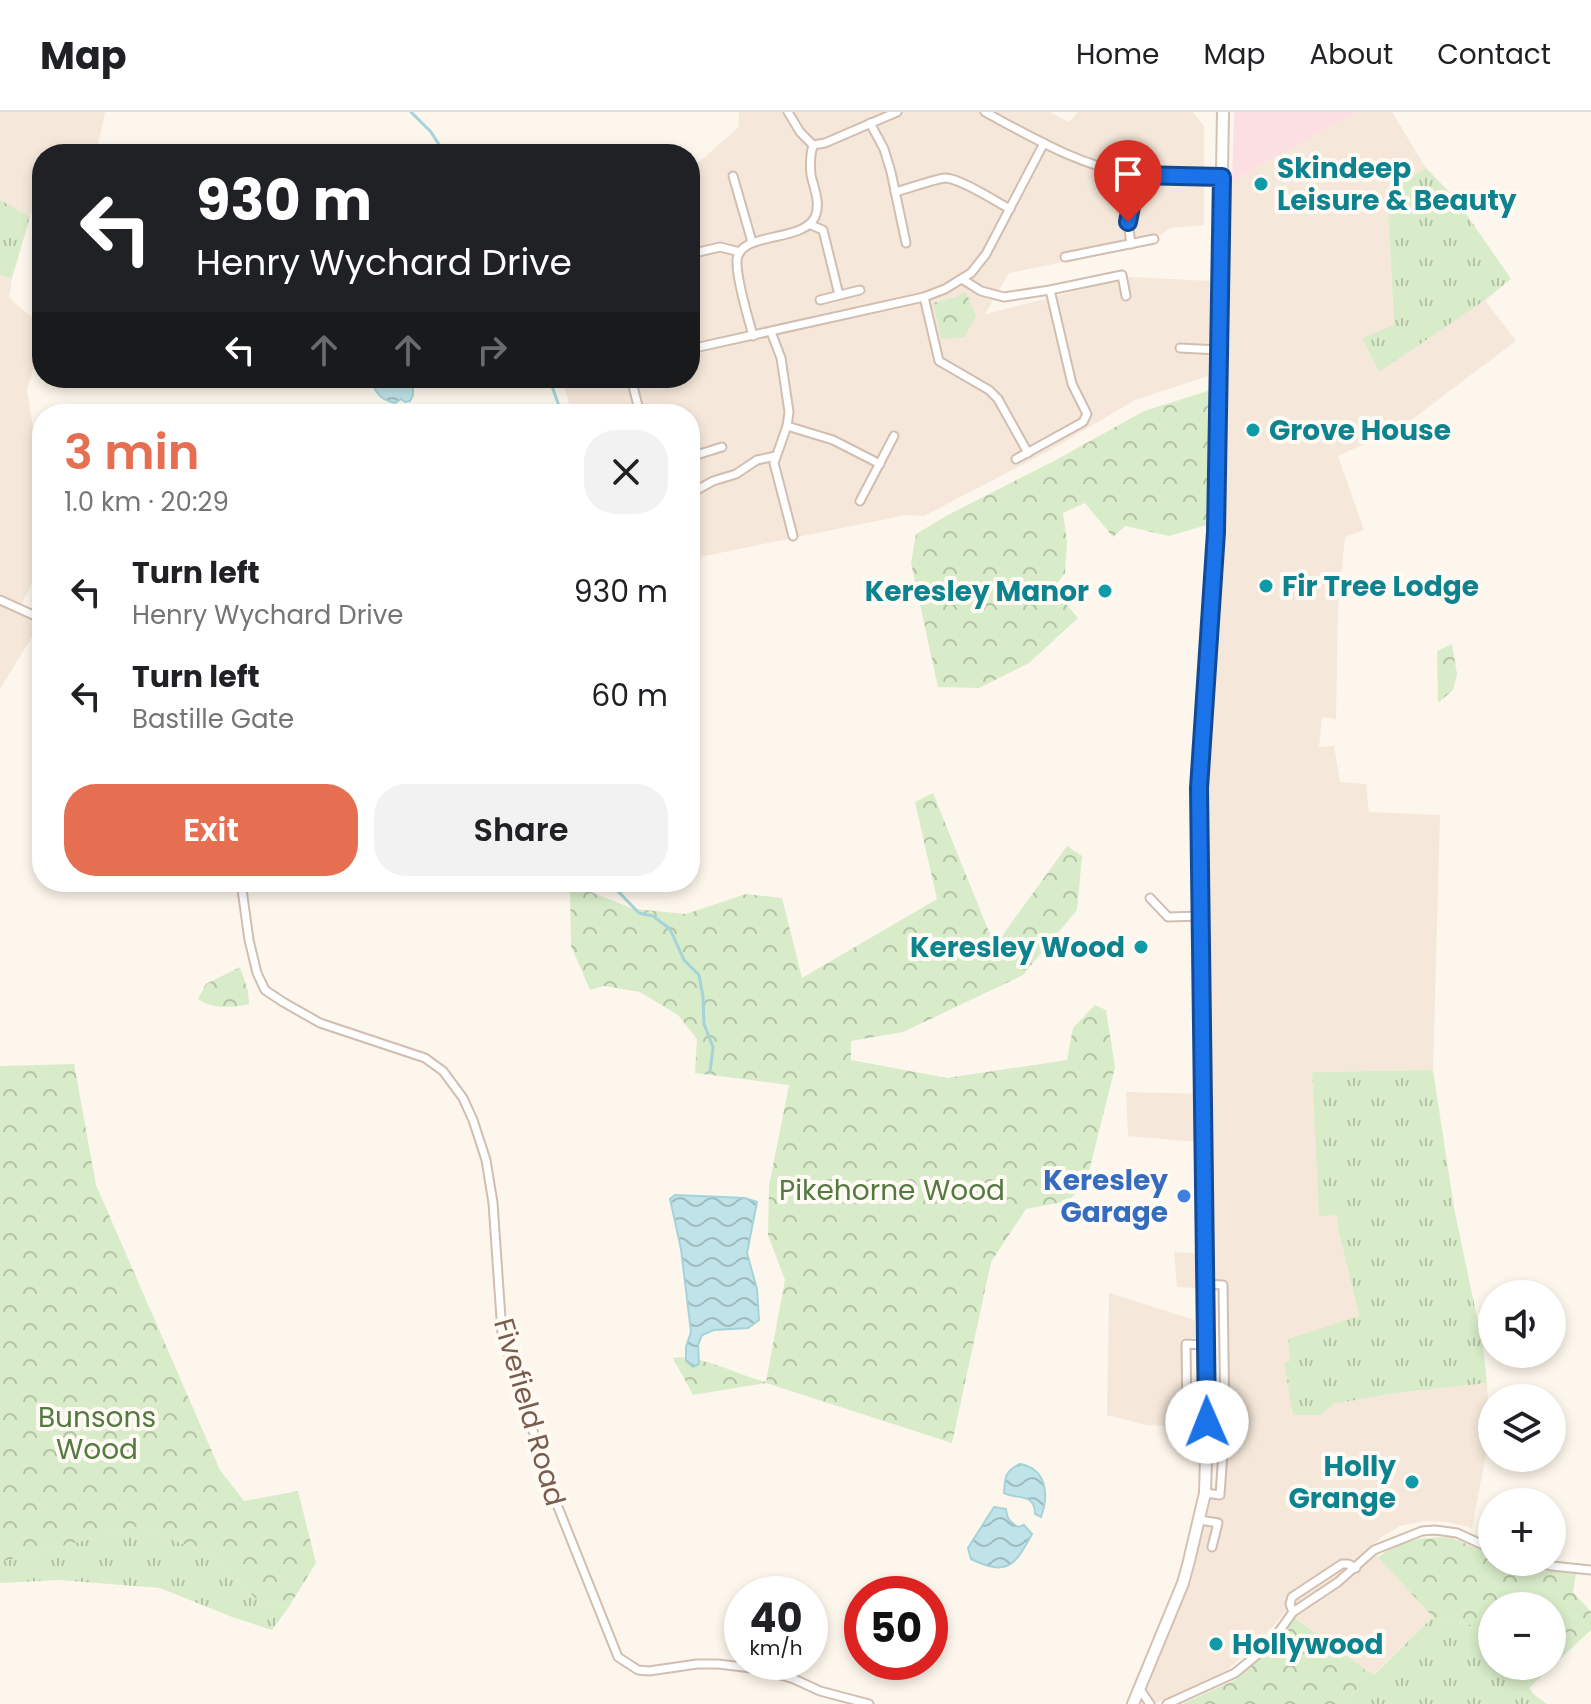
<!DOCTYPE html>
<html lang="en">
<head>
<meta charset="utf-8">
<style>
  body { margin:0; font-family:Poppins,sans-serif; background:#f2f2f2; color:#202124; height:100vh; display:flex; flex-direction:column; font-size:30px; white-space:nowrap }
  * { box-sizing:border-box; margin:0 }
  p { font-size:26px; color:#757577 }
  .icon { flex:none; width:44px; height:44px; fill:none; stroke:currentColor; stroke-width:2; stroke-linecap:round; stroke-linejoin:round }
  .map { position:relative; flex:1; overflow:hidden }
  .drawer { position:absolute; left:32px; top:292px; width:668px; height:488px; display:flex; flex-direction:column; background:#fff; border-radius:32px; box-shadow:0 4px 12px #0003 }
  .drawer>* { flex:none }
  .banner { position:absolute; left:32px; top:32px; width:668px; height:244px; border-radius:32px; box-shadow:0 4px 12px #0003; background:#202124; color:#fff; overflow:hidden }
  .fabs { position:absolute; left:1478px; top:1168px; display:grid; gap:16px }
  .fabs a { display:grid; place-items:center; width:88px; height:88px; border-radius:50%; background:#fff; box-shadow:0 4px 12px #0003; font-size:40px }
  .speed { position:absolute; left:724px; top:1464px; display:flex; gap:16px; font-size:40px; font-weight:700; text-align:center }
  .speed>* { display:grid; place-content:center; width:104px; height:104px; border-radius:50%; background:#fff; box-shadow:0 4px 12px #0003; line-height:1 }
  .speed small { font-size:20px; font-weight:400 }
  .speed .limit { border:12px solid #d22; background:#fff; color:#111 }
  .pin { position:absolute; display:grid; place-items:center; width:68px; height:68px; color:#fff; margin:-82px -34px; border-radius:50% 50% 50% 0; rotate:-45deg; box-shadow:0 0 8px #0007 }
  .pin .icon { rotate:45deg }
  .me { position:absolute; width:88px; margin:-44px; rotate:359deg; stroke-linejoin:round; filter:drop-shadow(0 0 6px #0008) }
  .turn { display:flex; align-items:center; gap:28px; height:168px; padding:0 32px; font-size:36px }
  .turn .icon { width:104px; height:104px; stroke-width:2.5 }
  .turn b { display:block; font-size:56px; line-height:68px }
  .lanes { display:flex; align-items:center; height:76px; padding:0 32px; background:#0003; justify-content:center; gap:40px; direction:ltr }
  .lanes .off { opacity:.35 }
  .round { display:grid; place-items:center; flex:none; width:84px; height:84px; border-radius:32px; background:#f2f2f2 }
  .summary { display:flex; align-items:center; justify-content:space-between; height:136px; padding:0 32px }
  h1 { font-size:48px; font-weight:600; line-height:60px; color:#e76f51 }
  .cta { display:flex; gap:16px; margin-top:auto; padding:16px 32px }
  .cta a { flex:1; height:92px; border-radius:32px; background:#e76f51; color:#fff; font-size:32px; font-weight:600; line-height:92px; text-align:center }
  .cta a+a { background:#f2f2f2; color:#202124 }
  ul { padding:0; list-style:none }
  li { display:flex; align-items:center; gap:24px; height:104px; padding:0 32px }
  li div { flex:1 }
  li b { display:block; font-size:30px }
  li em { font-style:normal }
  header { display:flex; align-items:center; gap:48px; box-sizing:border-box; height:112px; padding:0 40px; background:#fff; border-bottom:2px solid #e0e0e0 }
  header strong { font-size:38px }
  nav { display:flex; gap:44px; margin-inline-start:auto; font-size:28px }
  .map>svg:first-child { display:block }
  .residential { fill:#f5e8da }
  .medical { fill:#fbdfe3 }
  .grass { fill:url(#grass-tufts) }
  .forest { fill:url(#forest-crowns) }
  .water { fill:url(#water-waves); stroke:#a5d3da; stroke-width:2 }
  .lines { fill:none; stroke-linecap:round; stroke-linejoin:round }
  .stream { stroke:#a5d3da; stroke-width:3 }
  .street-casing { stroke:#d1beb0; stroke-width:11 }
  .secondary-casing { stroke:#d6c0b0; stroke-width:14 }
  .street { stroke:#fff; stroke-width:7 }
  .secondary { stroke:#fff; stroke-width:10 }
  .route-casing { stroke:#114b97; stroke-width:20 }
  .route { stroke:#1a73e8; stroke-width:14 }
  .culture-dot { fill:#0f9aa8; stroke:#fffaf3; stroke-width:3 }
  .shop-dot { fill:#3f7fe0; stroke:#fffaf3; stroke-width:3 }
  .labels { text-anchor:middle; stroke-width:8; stroke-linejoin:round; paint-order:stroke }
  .culture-label { font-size:28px; font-weight:bold; fill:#0d838f; stroke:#fffaf3; text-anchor:start }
  .shop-label { font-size:28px; font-weight:bold; fill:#366cbe; stroke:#fffaf3; text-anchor:end }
  .park-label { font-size:28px; fill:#537a41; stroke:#fffaf3 }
  .street-label { font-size:28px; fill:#7a5c4d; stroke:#fffaf3 }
</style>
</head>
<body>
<header>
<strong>Map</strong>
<nav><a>Home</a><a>Map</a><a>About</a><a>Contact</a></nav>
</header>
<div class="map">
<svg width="1591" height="1592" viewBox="0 0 1591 1592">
  <defs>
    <pattern id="grass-tufts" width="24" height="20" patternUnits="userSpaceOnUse" patternTransform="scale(2)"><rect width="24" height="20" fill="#d8ecc9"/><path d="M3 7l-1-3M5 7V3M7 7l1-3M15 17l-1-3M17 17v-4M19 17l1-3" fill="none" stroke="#b4c2a5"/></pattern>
    <pattern id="forest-crowns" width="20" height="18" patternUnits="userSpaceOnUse" patternTransform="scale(2)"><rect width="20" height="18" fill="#d8ecc9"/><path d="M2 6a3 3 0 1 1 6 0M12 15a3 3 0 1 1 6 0" fill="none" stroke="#b4c2a5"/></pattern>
    <pattern id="water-waves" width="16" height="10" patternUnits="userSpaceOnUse" patternTransform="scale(2)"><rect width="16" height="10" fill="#bfe3e8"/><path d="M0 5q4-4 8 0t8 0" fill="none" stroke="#a0bbbe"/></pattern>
  </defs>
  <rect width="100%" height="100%" fill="#fdf6ec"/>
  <g class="residential">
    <path d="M0,0H105L96,42H42V63L30,105L0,88Z"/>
    <path d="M739,0H1049L1069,10L1078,0H1193L1204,14V113L1170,116L1149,133L1009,161L985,202L1131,165L1210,169L1208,264L1135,288L1047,340L924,404L906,403L690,447V302H569V291L561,266H690V58L740,14L738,13Z"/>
    <path d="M1357,0H1392L1426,56L1387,80L1394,213L1363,227L1378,259L1485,188L1516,229L1402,315L1338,344L1364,418L1345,425L1338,496L1336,607L1322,605L1319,635L1334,634L1340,670L1366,672L1369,700L1440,703L1433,958L1312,960L1319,1103H1337L1339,1121L1359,1205L1288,1227L1290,1249L1284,1251L1294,1303L1333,1292L1396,1281L1487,1271L1490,1321L1472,1416L1448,1410L1425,1409L1400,1414L1380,1426L1370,1436L1433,1505L1373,1563L1286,1499L1262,1527L1227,1558L1155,1592L1145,1575L1191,1470L1210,1385L1223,1384L1229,1338L1225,1178L1177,1175L1174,1140L1210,1142V1031L1128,1024L1126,980L1209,982L1206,647L1222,382L1225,230L1232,69Z"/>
    <path d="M0,163L12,166L9,186L42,214V227L27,278L42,373V449L18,501L40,512L0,577Z"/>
    <path d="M1109,1181L1195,1208L1196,1226H1182L1184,1315L1147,1313L1107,1303Z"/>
  </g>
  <path class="medical" d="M1234,0H1357L1232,69Z"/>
  <g class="grass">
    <path d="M1426,56L1456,87L1511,167L1485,188L1379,260L1362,226L1394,213L1387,79Z"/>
    <path d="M0,88L30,105L12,166L0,163Z"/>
    <path d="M1433,958L1454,1096L1483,1234L1487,1271L1396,1281L1333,1292L1321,1303H1293L1284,1250L1290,1249L1288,1227L1359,1204L1339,1121L1337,1103L1319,1104L1312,960Z"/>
    <path d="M140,1414L215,1445L259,1490L288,1496L272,1518L232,1505L160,1476L59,1468L0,1471V1450Z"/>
    <path d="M1433,1505L1492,1517V1554H1531C1529,1578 1526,1578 1547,1592H1342L1358,1576L1365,1557L1374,1563Z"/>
  </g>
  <g class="forest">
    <path d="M966,180L976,204L964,225L941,227L933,191L956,185Z"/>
    <path d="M1211,278L1207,413L1169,424L1125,414L1113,425L1085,391L1063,401L1067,430L1065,461L1053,477L1078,506L1029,551L979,576L938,575L911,451L916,422L946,404L1056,348L1144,299Z"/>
    <path d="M1452,532L1457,562L1453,578L1438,591L1437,539Z"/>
    <path d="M933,681L989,820L1002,824L1067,734L1082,744L1077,798L1023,863L903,920L851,929V948L947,966L1067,948L1073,916L1095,893L1106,898L1115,955L1086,1071L1068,1089L1026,1097L991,1150L952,1331L766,1271L693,1283L673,1246C696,1241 741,1264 766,1270L785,1168L768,1123L769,1074L789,973L695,961L697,927L678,903L640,880L604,874L590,878L571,834L570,772L634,797L686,802L746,782L782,786L802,866L937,787L915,690Z"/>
    <path d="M240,855L248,879L249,892C233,896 212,897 198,887L206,872Z"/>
    <path d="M74,952L96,1073L220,1358L244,1389L298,1379L316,1451L288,1496L259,1490L215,1445L140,1414L0,1450V954Z"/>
    <path d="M1450,1425L1492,1443V1450H1520L1576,1460L1573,1480L1591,1500V1518L1529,1576L1531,1554H1552V1494H1492V1517L1433,1505L1378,1445C1405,1426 1418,1426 1450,1425Z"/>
    <path d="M1295,1506L1365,1557L1358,1576L1342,1592H1182L1235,1568L1279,1529Z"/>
  </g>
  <g class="water">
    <path d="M377,266H413V283L410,289L405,290L401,287L395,291C385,289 378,285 374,275L378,269Z"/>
    <path d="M675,1083L745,1086L757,1090L747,1141L757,1177L759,1208L748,1216L714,1218L702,1223L698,1233L699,1252L693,1255L686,1249V1235L691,1220L681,1137L670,1087Z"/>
    <path d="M1020,1352C1047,1357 1049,1383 1041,1405L1035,1402C1035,1380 1017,1388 1004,1381C1005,1365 1005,1359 1020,1352Z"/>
    <path d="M994,1395L1006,1397C1007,1407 1010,1410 1018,1415L1024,1413L1032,1422C1015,1453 1008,1465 971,1447L968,1436Z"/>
  </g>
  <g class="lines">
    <g class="stream">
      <path d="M411,0L431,20L445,42"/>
      <path d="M549,266L558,291V302"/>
      <path d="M609,770L639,801L653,804L670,817L684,848L699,863L703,885L704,912L713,935L710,960"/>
    </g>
    <defs>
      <g id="street">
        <path d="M788,0L800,20L813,33L825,31L897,0"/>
        <path d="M985,0C1033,26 1080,54 1135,63C1161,67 1195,64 1222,65"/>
        <path d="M870,11L884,37L891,60L906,131"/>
        <path d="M733,64L752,130"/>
        <path d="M895,80C907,77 935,67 945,66C960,66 995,89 1010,97"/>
        <path d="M811,113L823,118L839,183"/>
        <path d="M1131,132L1128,110L1137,63"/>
        <path d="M690,142L720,135L740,140"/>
        <path d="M1065,145L1154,127"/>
        <path d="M962,167L981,179L1004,185L1050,178L1122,163L1126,184"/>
        <path d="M924,185L939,249L989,278L998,287L1028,341"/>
        <path d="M820,188L860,178"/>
        <path d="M771,220L781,246L789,300L787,314L774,351L793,424"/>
        <path d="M753,224C748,204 737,171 737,151C735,118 802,132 815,105C821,92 814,76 811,63C810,53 810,43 813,33"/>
        <path d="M1180,236L1219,238"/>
        <path d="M690,237L924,185L945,177L971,161L986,142L1044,31"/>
        <path d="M631,266L640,302"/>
        <path d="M787,314L833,328L880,352"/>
        <path d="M690,345L722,335"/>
        <path d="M1016,347L1083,310L1087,302L1072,272L1050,178"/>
        <path d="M690,382L713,369L736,362L757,348L776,344"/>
        <path d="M860,389L894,324"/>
        <path d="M0,488L42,507"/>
        <path d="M241,770L249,828L257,861L265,878L283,890L320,911L425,946L443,959L463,986L473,1008L486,1048L493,1091L502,1221L554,1385L618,1545L638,1558L649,1559L697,1552H718L760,1557L794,1567L820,1579L869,1592"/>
        <path d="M1150,786L1168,805L1201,804"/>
        <path d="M1206,1233L1186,1232L1187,1307L1207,1310"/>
        <path d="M1205,1381L1220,1383L1225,1311L1223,1173L1206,1172"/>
        <path d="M1200,1408L1218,1411L1212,1435"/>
        <path d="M1537,1450L1552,1454L1591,1458"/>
        <path d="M1293,1500L1290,1492L1292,1485L1342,1452H1348L1356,1456"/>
        <path d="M1139,1576L1150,1592"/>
        <path d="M1167,1592L1235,1561L1270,1532L1293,1500L1338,1470L1374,1438L1422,1419L1435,1418L1457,1421L1492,1437"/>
      </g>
      <path id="secondary" d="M1133,1592L1183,1471L1189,1449L1205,1381L1207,1310L1199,676L1216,420L1223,0"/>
    </defs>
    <use href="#street" class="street-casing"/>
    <use href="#secondary" class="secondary-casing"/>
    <use href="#street" class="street"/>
    <use href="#secondary" class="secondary"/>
  </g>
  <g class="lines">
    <defs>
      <path id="route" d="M1128,110L1137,63L1222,65L1216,420L1199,676L1207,1310"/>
    </defs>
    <use href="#route" class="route-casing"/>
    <use href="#route" class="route"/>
  </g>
  <g class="culture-dot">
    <circle cx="1261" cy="72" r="8"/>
    <circle cx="1253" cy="318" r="8"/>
    <circle cx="1266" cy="474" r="8"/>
    <circle cx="1105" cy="479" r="8"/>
    <circle cx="1141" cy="835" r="8"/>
    <circle cx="1412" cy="1370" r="8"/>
    <circle cx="1216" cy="1532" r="8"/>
  </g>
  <circle class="shop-dot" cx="1184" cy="1084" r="8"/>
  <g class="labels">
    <g class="culture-label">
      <text x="1277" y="66">Skindeep<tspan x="1277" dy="32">Leisure &amp; Beauty</tspan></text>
      <text x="1269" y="328">Grove House</text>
      <text x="1282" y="484">Fir Tree Lodge</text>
      <text x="1089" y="489" text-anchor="end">Keresley Manor</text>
      <text x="1125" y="845" text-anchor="end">Keresley Wood</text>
      <text x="1396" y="1364" text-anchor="end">Holly<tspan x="1396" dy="32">Grange</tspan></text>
      <text x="1232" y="1542">Hollywood</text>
    </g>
    <g class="shop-label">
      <text x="1168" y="1078">Keresley<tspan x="1168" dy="32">Garage</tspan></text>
    </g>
    <g class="park-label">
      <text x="892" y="1088">Pikehorne Wood</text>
      <text x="97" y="1315">Bunsons<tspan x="97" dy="32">Wood</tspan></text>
    </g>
    <g class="street-label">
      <text transform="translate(530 1300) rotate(74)" y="10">Fivefield Road</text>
    </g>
  </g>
</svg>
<div class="fabs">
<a><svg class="icon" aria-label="sound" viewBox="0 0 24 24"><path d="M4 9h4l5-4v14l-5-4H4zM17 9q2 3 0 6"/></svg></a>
<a><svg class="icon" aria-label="layers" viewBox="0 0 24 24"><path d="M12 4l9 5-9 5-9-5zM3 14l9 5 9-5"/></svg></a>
<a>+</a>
<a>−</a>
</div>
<div class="speed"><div>40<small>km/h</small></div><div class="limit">50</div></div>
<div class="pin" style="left:1128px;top:110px;background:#d93025"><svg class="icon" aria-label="arrive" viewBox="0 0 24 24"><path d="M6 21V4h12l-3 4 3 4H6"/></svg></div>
<svg class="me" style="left:1207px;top:1310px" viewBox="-20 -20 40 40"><circle r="19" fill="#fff"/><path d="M0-13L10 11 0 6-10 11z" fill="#1a73e8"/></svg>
<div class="banner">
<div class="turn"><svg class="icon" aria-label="left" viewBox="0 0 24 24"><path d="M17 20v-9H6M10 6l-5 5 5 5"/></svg><div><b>930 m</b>Henry Wychard Drive</div></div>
<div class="lanes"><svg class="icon" aria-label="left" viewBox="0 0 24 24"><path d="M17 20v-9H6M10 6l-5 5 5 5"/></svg><svg class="icon off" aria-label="ahead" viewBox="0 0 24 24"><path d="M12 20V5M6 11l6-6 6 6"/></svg><svg class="icon off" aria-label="ahead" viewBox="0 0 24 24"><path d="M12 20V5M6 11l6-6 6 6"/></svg><svg class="icon off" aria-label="right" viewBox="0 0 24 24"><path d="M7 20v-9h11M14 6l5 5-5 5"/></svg></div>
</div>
<section class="drawer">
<div class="summary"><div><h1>3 min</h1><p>1.0 km · 20:29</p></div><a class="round"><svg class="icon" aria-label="close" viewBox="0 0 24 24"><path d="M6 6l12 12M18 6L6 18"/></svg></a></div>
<ul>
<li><svg class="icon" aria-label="left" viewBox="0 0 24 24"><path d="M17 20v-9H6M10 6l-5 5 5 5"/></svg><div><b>Turn left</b><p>Henry Wychard Drive</p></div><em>930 m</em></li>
<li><svg class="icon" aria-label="left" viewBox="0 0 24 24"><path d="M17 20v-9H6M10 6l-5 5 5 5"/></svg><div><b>Turn left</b><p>Bastille Gate</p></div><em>60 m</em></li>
</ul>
<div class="cta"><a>Exit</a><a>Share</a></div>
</section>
</div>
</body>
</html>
